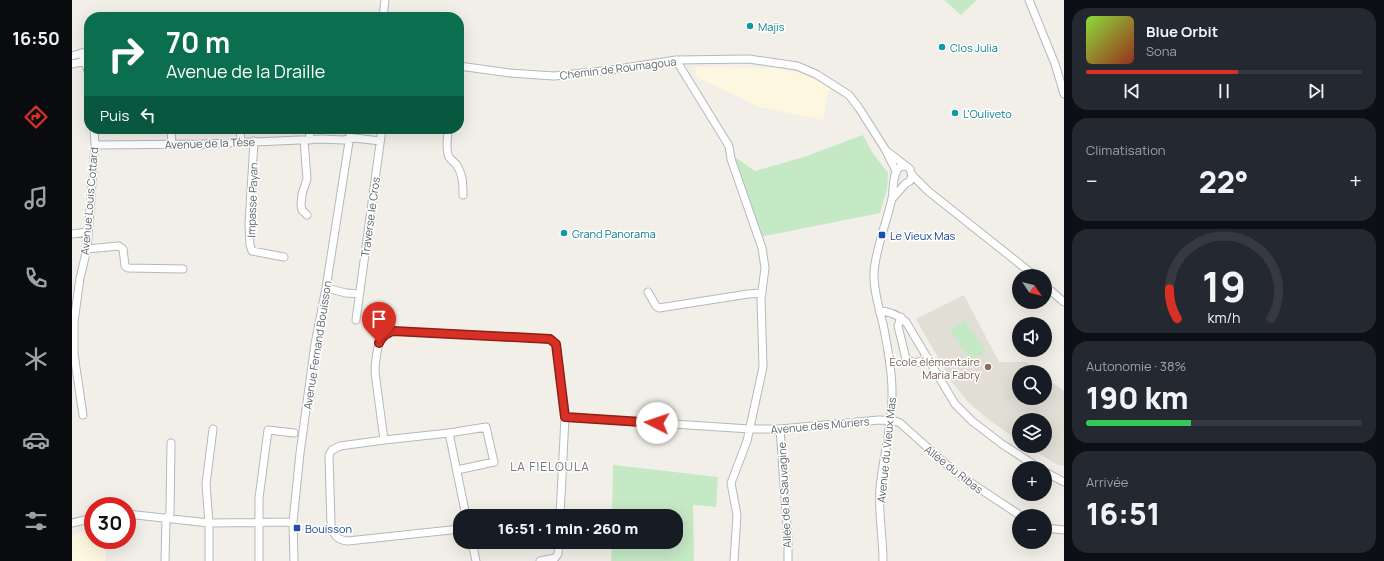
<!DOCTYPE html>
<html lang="fr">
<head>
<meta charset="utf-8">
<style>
	:root { --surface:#171b24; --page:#242831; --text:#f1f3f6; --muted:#9ea1a6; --line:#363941; --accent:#d93025 }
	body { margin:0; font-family:Manrope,sans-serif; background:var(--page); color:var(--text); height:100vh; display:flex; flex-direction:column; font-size:15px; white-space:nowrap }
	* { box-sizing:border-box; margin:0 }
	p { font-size:13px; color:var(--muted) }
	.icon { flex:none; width:22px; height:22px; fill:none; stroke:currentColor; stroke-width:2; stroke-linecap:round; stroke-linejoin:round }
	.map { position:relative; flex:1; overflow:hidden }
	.details { display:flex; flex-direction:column; gap:8px; padding:8px; background:#0d0f14; width:320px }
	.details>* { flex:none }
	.banner { position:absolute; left:12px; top:12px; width:380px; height:122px; border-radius:16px; box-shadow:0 4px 16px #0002; background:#0b6e4f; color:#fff; overflow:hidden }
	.needle { width:26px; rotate:125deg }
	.buttons { position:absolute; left:940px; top:269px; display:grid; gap:8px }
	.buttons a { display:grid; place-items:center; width:40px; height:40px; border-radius:50%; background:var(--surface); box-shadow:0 4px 16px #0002; font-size:20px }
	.speed { position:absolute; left:12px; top:497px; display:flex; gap:8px; font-size:20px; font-weight:700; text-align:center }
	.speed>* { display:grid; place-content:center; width:52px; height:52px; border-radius:50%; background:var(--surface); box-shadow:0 4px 16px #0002; line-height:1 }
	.speed .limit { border:6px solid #d22; background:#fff; color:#111 }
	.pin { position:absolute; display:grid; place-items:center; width:34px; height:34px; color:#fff; margin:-41px -17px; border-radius:50% 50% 50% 0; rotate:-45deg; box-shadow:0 0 4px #0007 }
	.pin .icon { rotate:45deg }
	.me { position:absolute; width:44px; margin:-22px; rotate:274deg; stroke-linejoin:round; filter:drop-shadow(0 0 3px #0008) }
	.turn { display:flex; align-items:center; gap:14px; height:84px; padding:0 16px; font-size:18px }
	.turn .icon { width:52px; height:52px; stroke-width:2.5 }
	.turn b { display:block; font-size:28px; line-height:34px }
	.then { display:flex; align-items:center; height:38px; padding:0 16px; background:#0003; gap:8px; font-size:15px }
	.big { font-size:30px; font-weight:800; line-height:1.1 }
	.details .card { flex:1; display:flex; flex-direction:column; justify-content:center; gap:6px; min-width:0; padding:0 14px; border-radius:16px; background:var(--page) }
	.details .dial { align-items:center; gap:0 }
	.dial svg { height:104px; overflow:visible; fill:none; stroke:var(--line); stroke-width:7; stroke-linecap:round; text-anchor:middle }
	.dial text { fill:var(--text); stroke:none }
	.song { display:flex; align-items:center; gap:12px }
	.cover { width:48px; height:48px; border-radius:6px; background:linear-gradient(135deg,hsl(90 70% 55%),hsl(10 70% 35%)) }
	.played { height:4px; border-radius:2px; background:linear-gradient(90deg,var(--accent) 55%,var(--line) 55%) }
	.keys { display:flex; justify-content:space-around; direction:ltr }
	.heat { display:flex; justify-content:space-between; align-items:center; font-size:22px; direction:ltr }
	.charge { height:6px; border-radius:3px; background:linear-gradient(90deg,#34c759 38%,var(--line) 0) }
	.trip { position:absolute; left:381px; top:509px; width:230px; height:40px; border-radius:16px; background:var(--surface); box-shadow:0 4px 16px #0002; font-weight:800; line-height:40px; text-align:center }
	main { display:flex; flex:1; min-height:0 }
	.menu { display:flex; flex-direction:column; width:72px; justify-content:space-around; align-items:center; background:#090b0e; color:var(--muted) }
	.menu .icon { width:28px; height:28px }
	.menu .selected { color:var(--accent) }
	.menu b { font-size:18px; color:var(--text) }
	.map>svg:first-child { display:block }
	.commercial { fill:#fef7e0 }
	.education { fill:#e1ded6 }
	.green { fill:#c5e8c5 }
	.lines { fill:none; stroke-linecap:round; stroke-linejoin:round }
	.minor-casing { stroke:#b5b8bc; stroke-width:9 }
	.minor { stroke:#fff; stroke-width:7 }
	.route-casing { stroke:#8d1f18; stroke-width:10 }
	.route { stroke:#d93025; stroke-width:7 }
	.culture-dot { fill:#0f9aa8; stroke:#fff; stroke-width:1.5 }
	.transit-dot { fill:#1a4fb4; stroke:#fff; stroke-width:1.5 }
	.education-dot { fill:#8d6e63; stroke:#fff; stroke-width:1.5 }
	.labels { text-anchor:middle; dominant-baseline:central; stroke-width:3; stroke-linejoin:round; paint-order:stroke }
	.culture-label { font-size:11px; fill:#0d838f; stroke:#fff; text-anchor:start }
	.street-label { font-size:11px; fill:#5f6368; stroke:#fff }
	.transit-label { font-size:11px; fill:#164399; stroke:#fff; text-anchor:start }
	.education-label { font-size:11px; fill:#785e54; stroke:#fff; text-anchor:end }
	.neighbourhood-label { font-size:12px; letter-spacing:1px; fill:#70757a; stroke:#fff }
</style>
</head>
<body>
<main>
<nav class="menu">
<b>16:50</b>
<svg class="icon selected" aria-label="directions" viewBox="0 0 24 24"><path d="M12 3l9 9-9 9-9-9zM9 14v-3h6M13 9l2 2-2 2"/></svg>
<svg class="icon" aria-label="music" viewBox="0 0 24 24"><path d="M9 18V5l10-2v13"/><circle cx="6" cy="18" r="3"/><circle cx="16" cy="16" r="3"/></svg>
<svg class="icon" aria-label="phone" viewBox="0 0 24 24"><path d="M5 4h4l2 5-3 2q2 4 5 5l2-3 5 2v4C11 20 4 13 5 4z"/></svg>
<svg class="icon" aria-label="climate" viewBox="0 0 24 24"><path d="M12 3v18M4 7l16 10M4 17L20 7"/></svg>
<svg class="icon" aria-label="car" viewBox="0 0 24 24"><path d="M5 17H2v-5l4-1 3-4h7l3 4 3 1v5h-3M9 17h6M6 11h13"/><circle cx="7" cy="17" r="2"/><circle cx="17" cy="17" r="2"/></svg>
<svg class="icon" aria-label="filters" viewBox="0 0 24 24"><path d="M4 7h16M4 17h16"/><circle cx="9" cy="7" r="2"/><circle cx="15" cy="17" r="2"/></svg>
</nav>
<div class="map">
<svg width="992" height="561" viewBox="0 0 992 561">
	<rect width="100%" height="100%" fill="#f1efe8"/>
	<path class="commercial" d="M 623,67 L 705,68 L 728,73 L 757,87 L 751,120 L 688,107 L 627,78 L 624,75 Z
		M 21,528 L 21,540 L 35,540 L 33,561 L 0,561 L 0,535 Z"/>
	<path class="education" d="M 892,295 L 927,362 L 954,362 L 967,372 L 947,372 L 947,398 L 973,398 L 973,377 L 992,391 L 992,466 L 984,464 L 955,446 L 973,446 L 973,420 L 947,420 L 947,441 L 917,420 L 897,403 L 880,382 L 844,319 Z"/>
	<path class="green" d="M 872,0 L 905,0 L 889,15 Z
		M 791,135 L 800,152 L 816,173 L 815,189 L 808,213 L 688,237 L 663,157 L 683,171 L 732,157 Z
		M 893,320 L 914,351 L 899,361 L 878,330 Z
		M 541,465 L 646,477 L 644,507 L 621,505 L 622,561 L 539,561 L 540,542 L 604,542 L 604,516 L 540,516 Z"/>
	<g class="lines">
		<defs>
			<path id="minor" d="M 957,0 L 983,64 L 992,94
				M 311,17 L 313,0
				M 9,53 L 17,73
				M 0,56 L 17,51
				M 604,60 L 657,146 L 659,159 L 690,248 L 693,268 L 689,299 L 691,367 L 675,441 L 659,483 L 665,515 L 662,561
				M 0,64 L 17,60
				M 387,66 L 438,73 L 482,76 L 540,70 L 604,60 L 677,59 L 725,66 L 744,74 L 777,95 L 787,108 L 813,149 L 824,171
				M 99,129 L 100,144
				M 168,129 L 169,142
				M 237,129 L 238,140
				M 376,129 C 376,137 373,150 377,157 C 379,160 382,162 384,164 C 391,174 391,184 391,195
				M 232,140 L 235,179 L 230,194 L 229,205 L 230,210 L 235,215
				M 182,141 L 177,224 L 178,245 L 180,251 L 212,257
				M 23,145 L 132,144 L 250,139 L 271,140 L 283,138 L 308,141
				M 816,152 L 838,169 L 840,175 L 838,181 L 833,184 L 820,199
				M 840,175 L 856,191 L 963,276
				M 0,234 L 15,232
				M 15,249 L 47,246 L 51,249 L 53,266 L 56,268 L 111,269
				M 973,286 L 992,302
				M 254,288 L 274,293 L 287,294
				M 576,292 L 584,306 L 587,308 L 676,294 L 690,293
				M 807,311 C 818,311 826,315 834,322 L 883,404 L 900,421 L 930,444 L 967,468
				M 829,317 L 826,326 L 834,359 C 842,365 848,362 856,358
				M 284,320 L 310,129
				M 11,415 L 2,354 L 2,322 L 8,278 L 15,249 L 23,145 L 22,129
				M 493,417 L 678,429 L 708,429 L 807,420 L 823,421 L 828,423 L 884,473 L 949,516
				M 708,429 L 716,539 L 716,561
				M 377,433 L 394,516
				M 312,440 L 268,446 L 260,450 L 257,455 L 259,524 C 261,535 265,540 276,541 L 388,529
				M 385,470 L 422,462 L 414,427 L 377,433 L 312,440 L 303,372 C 303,364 305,344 310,338 C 312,334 317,333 321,331 L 478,339 L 484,344 L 493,417 L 488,516
				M 973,472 L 992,482
				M 55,514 L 137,523 L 221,522
				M 0,523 L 21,518
				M 973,528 L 992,530
				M 400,542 L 404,561
				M 93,561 L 94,519 L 98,514 L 99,443
				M 137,561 L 137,523 L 134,484 L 141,429
				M 187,561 L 187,498 L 196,430 L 222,433
				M 222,561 L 221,522 L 228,453 L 243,344 L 254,288 L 279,129
				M 468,561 L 483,558 L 486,554 L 487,542
				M 811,561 C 811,537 806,513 808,488 C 811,456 821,424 820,392 C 820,371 816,349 812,329 C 808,310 801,291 802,272 C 804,247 815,222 820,198 C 822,189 820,172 828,167 L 833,166"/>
		</defs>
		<use href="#minor" class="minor-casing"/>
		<use href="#minor" class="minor"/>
	</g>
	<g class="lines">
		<defs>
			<path id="route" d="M 307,343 C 310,336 314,334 321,331 L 478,339 L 484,344 L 493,417 L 585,423"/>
		</defs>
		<use href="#route" class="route-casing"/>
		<use href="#route" class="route"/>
	</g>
	<g class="culture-dot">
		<circle cx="678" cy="26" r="4"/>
		<circle cx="870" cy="47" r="4"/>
		<circle cx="883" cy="113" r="4"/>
		<circle cx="492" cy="233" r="4"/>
	</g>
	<g class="transit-dot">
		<rect x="806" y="231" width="8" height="8" rx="2"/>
		<rect x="221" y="524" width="8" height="8" rx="2"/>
	</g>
	<circle class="education-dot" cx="916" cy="367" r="4"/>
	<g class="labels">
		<g class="culture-label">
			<text x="686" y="26">Majis</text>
			<text x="878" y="47">Clos Julia</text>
			<text x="891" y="113">L'Ouliveto</text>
			<text x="500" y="233">Grand Panorama</text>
		</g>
		<g class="street-label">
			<text transform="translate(546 68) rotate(-7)">Chemin de Roumagoua</text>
			<text transform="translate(138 143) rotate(-2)">Avenue de la Tèse</text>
			<text transform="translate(180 200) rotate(-88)">Impasse Payan</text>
			<text transform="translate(17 201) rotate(-85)">Avenue Louis Cottard</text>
			<text transform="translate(298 217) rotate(-82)">Traverse le Cros</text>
			<text transform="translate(245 345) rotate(-81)">Avenue Fernand Bouisson</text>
			<text transform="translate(748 425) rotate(-5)">Avenue des Mûriers</text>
			<text transform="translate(814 450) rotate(-84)">Avenue du Vieux Mas</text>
			<text transform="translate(882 469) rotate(38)">Allée du Ribas</text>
			<text transform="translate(712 495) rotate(-93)">Allée de la Sauvagine</text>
		</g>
		<g class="transit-label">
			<text x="818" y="235">Le Vieux Mas</text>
			<text x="233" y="528">Bouisson</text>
		</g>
		<g class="education-label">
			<text x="908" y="361">École élémentaire<tspan x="908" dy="13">Maria Fabry</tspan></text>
		</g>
		<g class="neighbourhood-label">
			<text x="478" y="466">LA FIELOULA</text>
		</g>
	</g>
</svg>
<div class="buttons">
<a><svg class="needle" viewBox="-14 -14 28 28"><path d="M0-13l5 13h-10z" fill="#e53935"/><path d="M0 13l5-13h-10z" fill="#9ea1a6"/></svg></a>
<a><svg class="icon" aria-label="sound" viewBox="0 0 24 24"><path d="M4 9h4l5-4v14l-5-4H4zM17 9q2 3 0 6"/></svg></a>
<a><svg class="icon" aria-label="search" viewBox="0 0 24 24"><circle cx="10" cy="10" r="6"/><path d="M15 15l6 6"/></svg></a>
<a><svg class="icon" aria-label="layers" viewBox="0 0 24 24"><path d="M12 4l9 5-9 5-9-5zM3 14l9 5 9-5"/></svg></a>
<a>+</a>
<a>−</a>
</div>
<div class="speed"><div class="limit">30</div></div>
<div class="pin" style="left:307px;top:343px;background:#d93025"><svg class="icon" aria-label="arrive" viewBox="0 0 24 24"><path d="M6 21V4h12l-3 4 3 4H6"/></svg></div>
<svg class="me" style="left:585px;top:423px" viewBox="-20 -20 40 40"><circle r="19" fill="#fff"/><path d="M0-13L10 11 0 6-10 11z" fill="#d93025"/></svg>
<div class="trip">16:51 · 1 min · 260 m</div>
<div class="banner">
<div class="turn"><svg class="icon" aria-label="right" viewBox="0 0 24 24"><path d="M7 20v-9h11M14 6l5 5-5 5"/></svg><div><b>70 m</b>Avenue de la Draille</div></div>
<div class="then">Puis<svg class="icon" aria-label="left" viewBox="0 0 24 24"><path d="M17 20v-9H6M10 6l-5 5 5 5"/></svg></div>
</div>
</div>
<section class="details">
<div class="card">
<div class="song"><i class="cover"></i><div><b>Blue Orbit</b><p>Sona</p></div></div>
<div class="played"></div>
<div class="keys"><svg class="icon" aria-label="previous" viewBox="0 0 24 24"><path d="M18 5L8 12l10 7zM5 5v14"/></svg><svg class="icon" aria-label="pause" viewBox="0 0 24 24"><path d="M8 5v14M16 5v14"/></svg><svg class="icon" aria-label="next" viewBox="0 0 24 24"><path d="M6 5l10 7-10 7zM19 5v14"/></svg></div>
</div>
<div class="card"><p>Climatisation</p>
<div class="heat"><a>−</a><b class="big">22°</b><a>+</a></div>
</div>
<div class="card dial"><svg viewBox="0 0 100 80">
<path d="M14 69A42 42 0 1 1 86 69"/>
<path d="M14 69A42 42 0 0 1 8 46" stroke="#d93025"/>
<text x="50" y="56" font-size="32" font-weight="700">19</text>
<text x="50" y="72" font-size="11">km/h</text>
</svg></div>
<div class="card"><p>Autonomie · 38%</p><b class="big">190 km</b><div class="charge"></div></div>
<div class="card"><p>Arrivée</p><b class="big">16:51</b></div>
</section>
</main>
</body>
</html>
